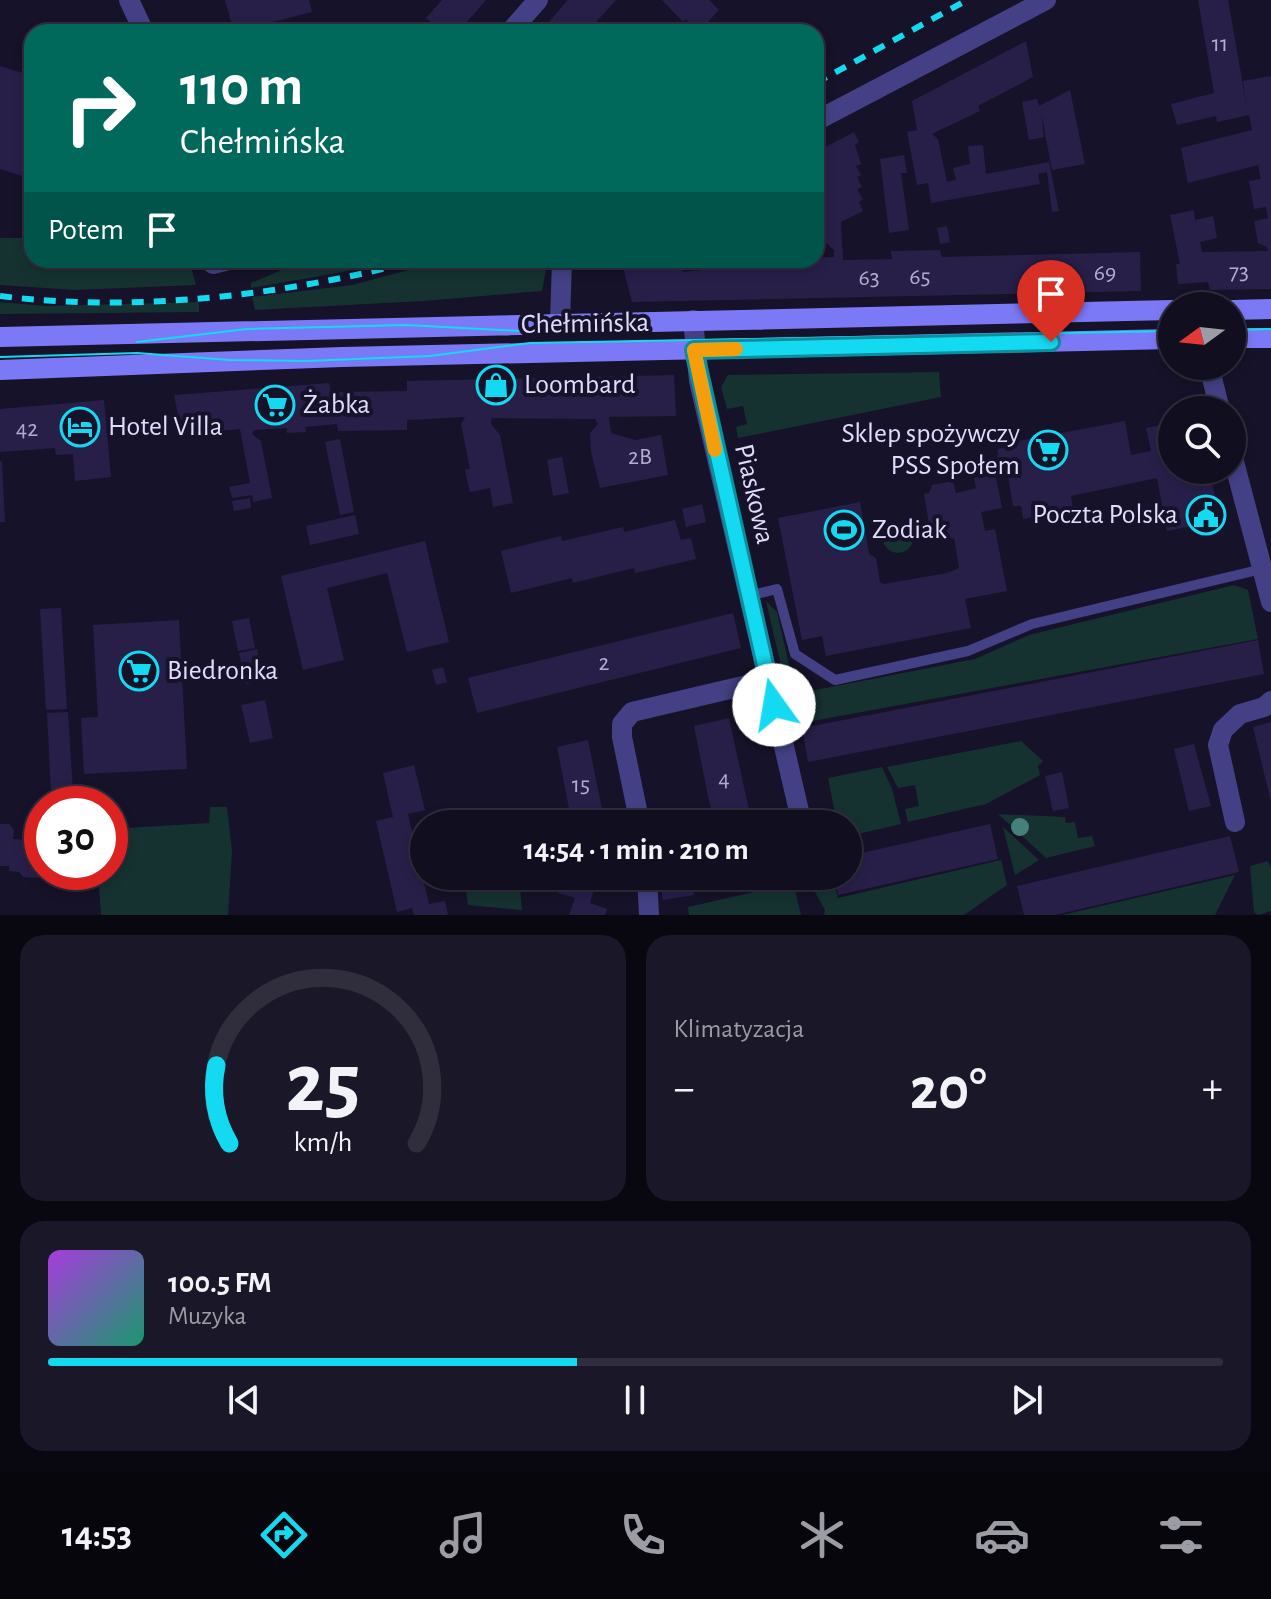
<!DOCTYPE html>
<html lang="pl">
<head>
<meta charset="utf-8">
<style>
	:root { --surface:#100e1f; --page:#191728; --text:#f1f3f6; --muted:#9c9ca4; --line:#302e3d; --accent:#14daf1 }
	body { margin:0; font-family:"Alegreya Sans",sans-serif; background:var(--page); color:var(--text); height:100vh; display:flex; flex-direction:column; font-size:30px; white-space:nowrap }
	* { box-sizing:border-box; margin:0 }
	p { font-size:26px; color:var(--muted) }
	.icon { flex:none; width:44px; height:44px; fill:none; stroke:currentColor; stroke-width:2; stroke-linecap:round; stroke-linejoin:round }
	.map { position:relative; height:915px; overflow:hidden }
	.panel { display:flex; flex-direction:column; gap:20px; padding:20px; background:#090811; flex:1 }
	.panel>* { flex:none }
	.guide { position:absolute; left:24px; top:24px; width:800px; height:244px; border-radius:24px; box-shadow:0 4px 12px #0003,0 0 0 2px var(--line); background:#00695c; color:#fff; overflow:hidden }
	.needle { width:52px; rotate:255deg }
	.fabs { position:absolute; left:1158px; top:292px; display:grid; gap:16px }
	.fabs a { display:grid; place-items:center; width:88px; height:88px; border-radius:50%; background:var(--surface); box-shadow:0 4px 12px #0003,0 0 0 2px var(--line); font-size:40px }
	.speed { position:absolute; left:24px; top:786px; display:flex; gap:16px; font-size:40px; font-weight:700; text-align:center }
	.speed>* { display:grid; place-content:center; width:104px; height:104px; border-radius:50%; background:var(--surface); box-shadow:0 4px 12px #0003,0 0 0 2px var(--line); line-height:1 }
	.speed .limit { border:12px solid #d22; background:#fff; color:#111 }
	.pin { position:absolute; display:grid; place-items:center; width:68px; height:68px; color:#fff; margin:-82px -34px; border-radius:50% 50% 50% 0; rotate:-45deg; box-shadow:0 0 8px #0007 }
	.pin .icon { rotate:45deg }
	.me { position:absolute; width:88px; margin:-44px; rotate:347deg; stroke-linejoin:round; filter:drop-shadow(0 0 6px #0008) }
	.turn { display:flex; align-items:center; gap:28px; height:168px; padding:0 24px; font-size:36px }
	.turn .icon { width:104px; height:104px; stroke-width:2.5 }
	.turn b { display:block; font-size:56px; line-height:68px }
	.then { display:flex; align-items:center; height:76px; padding:0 24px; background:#0003; gap:16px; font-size:30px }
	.big { font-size:60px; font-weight:600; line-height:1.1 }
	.panel .card { flex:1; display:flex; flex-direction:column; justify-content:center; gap:12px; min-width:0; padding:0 28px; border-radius:24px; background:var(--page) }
	.panel .dial { align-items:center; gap:0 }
	.dial svg { height:208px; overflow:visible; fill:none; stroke:var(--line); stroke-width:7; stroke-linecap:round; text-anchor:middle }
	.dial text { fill:var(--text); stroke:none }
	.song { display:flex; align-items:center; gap:24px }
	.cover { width:96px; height:96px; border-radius:12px; background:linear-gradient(135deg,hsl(280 70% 55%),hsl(160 70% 35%)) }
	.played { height:8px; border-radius:4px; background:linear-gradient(90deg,var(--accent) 45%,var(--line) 45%) }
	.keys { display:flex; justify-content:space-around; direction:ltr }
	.heat { display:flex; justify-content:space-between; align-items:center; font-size:44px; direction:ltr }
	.panel .tiles { flex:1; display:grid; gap:20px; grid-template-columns:1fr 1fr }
	.card:last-child { grid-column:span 2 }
	.trip { position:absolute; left:410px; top:810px; width:452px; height:80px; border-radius:40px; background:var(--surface); box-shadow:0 4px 12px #0003,0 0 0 2px var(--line); font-weight:600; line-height:80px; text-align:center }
	.tabs { display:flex; height:128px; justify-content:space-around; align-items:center; background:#06060c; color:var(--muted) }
	.tabs .icon { width:56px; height:56px }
	.tabs .on { color:var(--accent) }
	.tabs b { font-size:36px; color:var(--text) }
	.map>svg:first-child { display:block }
	.green { fill:#153231 }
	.building { fill:#281f49 }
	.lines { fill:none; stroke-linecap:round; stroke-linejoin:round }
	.service { stroke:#434085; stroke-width:10 }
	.minor { stroke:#434085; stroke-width:20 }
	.secondary { stroke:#7c79f7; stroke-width:20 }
	.tram { stroke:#14daf1; stroke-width:2 }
	.rail { stroke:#14daf1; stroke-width:6; stroke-dasharray:12 10; stroke-linecap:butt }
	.tree { fill:#45807b }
	.route-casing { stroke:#0d8e9d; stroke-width:20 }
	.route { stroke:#14daf1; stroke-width:14 }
	.slow { stroke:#f59e0b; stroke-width:14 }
	.labels { text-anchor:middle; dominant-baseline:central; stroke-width:8; stroke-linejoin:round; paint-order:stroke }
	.number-label { font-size:24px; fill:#b2add0 }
	.street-label { font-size:28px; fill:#e0dcfd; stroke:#161229 }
	.poi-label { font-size:28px; fill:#e0dcfd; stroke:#161229; text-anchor:start }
</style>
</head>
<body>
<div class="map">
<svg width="1271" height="915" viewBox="0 0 1271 915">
	<rect width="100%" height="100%" fill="#161229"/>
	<path class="green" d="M 0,238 L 32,238 L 32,260 L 189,260 L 196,285 L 75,290 L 0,285 Z
		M 305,260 L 389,260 L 343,272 L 251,288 L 251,283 Z
		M 446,260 L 548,260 L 542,291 L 423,301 L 255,310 L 252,297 L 352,285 Z
		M 0,302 L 46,306 L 199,302 L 199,312 L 0,314 Z
		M 939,372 L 941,397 L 738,438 L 736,427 L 747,424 L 743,406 L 727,409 L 721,387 L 728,375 Z
		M883 538a15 15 0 1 1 30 0a15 15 0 1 1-30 0Z
		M 1234,585 L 1248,590 L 1258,639 L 791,725 L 787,705 L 810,691 L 975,659 L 1029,635 Z
		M 766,601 L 777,612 L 796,695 L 789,700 Z
		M 1021,741 L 1043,761 L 1038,766 L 1040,775 L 986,804 L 908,822 L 905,809 L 919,806 L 915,785 L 898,788 L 887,767 Z
		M 882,767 L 892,789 L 901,824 L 849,836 L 848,824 L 837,824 L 828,778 Z
		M 210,807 L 227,807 L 232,851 L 228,915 L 101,915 L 98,872 L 110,872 L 110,829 L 209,823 Z
		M 998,814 L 1065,817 L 1066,823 L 1075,822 L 1078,838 L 1092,836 L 1095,846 L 1046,858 Z
		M 1003,827 L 1039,860 L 1015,875 Z
		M 1001,860 L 1007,885 L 964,915 L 824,915 L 825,910 L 806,876 L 832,876 L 838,898 Z
		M 1268,861 L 1271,868 L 1271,911 L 1258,915 L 1254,912 L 1250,866 Z
		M 1235,875 L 1215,915 L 1062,915 Z
		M 464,876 L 519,876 L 522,910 L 468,905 Z
		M 785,885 L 795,890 L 801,915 L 689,915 L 688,907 Z"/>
	<path class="building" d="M 225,0 L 309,0 L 312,12 L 234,32 Z
		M 442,0 L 486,0 L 458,32 L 442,32 L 426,18 Z
		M 568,0 L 616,0 L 587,32 L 540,32 Z
		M 662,0 L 709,0 L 719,10 L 705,25 L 713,32 L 698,32 L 705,25 L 701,21 L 695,28 L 686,19 L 683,22 Z
		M 1198,0 L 1228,0 L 1247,108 L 1243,81 L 1271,76 L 1271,289 L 1210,290 L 1208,282 L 1178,284 L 1176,264 L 1180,264 L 1170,215 L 1194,210 L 1195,220 L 1213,216 L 1217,238 L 1200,242 L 1202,252 L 1268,251 L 1267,247 L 1258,243 L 1254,221 L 1268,218 L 1266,207 L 1254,209 L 1249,181 L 1261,179 L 1258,165 L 1188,183 L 1181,148 L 1252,130 L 1249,115 L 1217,122 L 1216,116 L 1177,125 L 1171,104 L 1214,93 Z
		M 1026,41 L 1033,77 L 978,106 L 980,111 L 932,134 L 938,139 L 947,182 L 956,180 L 953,168 L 970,164 L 968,146 L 983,145 L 986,174 L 1049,162 L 1059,211 L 1052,212 L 1047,172 L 1038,174 L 1040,184 L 931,203 L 928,183 L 917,185 L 907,132 L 917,130 L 912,101 Z
		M 0,66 L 32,76 L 32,179 L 0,169 Z
		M 1070,90 L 1085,164 L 1052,170 L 1041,112 L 1044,137 L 1029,140 L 1022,102 L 1037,99 L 1039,106 Z
		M 854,132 L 859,142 L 855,145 L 861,164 L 856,166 L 861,175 L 857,177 L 862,187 L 857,189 L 863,199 L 859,202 L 863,211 L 841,222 L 843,260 L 892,259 L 891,251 L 940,250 L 942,257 L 1140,252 L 1141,291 L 632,302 L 621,260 L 676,260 L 683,272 L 719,268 L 719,260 L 834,257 L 834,250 L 823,240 L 816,152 Z
		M 904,155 L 907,173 L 901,173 L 909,230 L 889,233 L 880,159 Z
		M 947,226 L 950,242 L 940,244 L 937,228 Z
		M 674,375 L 676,416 L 609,417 L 611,433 L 635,440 L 661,435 L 668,475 L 600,488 L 591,452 L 590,433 L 598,424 L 595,419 L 492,418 L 491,424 L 500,435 L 513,503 L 493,507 L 490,488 L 470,492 L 465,470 L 470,469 L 461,424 L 465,417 L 407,420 L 407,430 L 338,431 L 337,424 L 305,427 L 306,432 L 287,433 L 287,428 L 254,430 L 252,434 L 261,441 L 272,498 L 253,502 L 252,495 L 232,498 L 229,487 L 250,483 L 240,429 L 182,434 L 174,395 L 329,383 L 331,392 L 407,391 L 407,381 Z
		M 104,400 L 111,477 L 75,481 L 73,454 L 56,455 L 55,448 L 0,452 L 0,409 Z
		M 1125,421 L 1131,455 L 1151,451 L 1146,428 L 1172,423 L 1172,470 L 1210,470 L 1219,521 L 1167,531 L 1157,478 L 1071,496 L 1073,509 L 1023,519 L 1021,506 L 1013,506 L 1007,470 L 997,466 L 998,449 L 1004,448 L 1003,444 Z
		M 340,439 L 354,512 L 340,515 L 325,442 Z
		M 562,457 L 569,493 L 553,496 L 547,460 Z
		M 2,461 L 5,522 L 0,522 L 0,462 Z
		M 991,474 L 996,478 L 1002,508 L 981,512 L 985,531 L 995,529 L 1007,591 L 965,599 L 971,628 L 826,656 L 822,636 L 802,640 L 778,518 L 860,502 L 869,554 L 876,558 L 880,582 L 884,584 L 947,573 L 959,568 L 954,538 L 932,542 L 924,494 L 929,493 L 932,485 L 953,481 L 956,493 L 976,488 L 974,478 Z
		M 250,498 L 251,508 L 234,511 L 232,501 Z
		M 702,504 L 706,522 L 686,527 L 682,509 Z
		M 355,515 L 359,534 L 310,545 L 306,526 Z
		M 675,520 L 681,540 L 691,538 L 696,559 L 635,573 L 634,568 L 573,583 L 572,578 L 511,593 L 501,551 L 561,536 L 562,541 L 623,527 L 624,532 Z
		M 425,541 L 449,642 L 407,652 L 387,573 L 327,588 L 344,660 L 303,670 L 281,576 Z
		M 61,608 L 67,709 L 46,710 L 40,609 Z
		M 733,613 L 741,648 L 477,713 L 468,678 Z
		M 249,618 L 255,648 L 238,651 L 232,621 Z
		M 179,620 L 187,769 L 84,774 L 81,718 L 98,717 L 93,625 Z
		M 1258,640 L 1264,674 L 808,762 L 802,728 Z
		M 257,649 L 264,681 L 246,684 L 239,653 Z
		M 443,667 L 447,682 L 436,685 L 432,670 Z
		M 265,700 L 273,738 L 250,743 L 241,705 Z
		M 68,712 L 73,792 L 51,793 L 47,713 Z
		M 729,718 L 752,824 L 715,824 L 708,796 L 694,726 Z
		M 1271,722 L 1271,797 L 1270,798 L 1253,727 Z
		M 588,740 L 605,824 L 572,824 L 557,747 Z
		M 1194,744 L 1211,806 L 1189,811 L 1174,749 Z
		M 414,765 L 425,810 L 408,814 L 429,904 L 445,901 L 448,915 L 414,915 L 412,908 L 397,912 L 376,821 L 393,817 L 383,773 Z
		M 1062,772 L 1069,808 L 1053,811 L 1045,776 Z
		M 0,824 L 9,824 L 14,830 L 13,839 L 28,840 L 28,832 L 41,833 L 42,872 L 79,872 L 78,880 L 23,877 L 19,872 L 9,871 L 9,866 L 0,866 Z
		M 990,824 L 998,859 L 838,895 L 834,876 L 848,876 L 848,856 Z
		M 1230,836 L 1239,872 L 1055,915 L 1024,915 L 1017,886 Z
		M 563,876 L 598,876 L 590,903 L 607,909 L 605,915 L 569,915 L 575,898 L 558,893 Z
		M 726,876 L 764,876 L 764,879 L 729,886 Z
		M 692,878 L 694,895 L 663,900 L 660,883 Z"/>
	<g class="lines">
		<path class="service" d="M 748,596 L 777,589 L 795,654 L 835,680 L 968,651 L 1032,624 L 1262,569"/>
		<path class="minor" d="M 129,0 L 144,32
			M 510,32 L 538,0
			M 816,121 L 1046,0
			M 212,260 L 213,264 L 229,260
			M 693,320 L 699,381 L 802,824
			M 560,322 L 562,260
			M 1209,366 L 1220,410
			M 1232,454 L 1271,602
			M 1235,822 L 1218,745 L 1223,730 L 1240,714 L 1264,707 L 1271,701
			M 640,824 L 622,737 L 622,724 L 632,712 L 768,680
			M 647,876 L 649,915"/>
		<path class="secondary" d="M 1232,310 L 1271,309
			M 0,337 L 1172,310
			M 1232,338 L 1271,338
			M 0,370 L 342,357 L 1172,339"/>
		<path class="tram" d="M 1232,330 L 1271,329
			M 137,342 L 247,329 L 406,325 L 540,332
			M 0,357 L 137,353 L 230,360 L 306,361 L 430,356 L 530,343 L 1172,331"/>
		<path class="rail" d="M 816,83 L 967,0
			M 0,296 C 139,313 285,295 419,260"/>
	</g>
	<circle class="tree" cx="1020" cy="827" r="9"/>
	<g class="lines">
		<defs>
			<path id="route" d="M 774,705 L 694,350 L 1051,342"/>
		</defs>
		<use href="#route" class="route-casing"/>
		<use href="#route" class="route"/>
		<path class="slow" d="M 715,450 L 694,350 L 736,349"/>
	</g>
	<defs>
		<symbol id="shop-ring" viewBox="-11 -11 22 22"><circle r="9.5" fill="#161229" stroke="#14daf1" stroke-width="1.5"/><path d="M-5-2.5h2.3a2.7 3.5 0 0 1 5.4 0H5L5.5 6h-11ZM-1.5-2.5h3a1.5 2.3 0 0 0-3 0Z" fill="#14daf1"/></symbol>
		<symbol id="supermarket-ring" viewBox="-11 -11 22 22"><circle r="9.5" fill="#161229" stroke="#14daf1" stroke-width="1.5"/><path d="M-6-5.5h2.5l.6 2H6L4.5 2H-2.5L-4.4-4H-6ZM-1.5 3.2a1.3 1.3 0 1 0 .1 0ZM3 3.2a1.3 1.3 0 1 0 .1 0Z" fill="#14daf1"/></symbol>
		<symbol id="hotel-ring" viewBox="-11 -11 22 22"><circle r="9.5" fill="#161229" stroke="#14daf1" stroke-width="1.5"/><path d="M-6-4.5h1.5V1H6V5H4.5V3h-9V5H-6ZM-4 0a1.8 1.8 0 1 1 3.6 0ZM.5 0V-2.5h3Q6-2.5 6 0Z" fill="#14daf1"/></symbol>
		<symbol id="civic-ring" viewBox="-11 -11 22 22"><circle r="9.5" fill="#161229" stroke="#14daf1" stroke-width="1.5"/><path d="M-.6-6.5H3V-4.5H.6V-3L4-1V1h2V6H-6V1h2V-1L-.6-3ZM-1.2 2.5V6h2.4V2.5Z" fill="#14daf1"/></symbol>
		<symbol id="stadium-ring" viewBox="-11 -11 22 22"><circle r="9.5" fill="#161229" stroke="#14daf1" stroke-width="1.5"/><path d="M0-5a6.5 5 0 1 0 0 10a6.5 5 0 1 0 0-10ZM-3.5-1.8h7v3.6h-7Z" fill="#14daf1"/></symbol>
	</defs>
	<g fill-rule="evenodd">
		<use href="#shop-ring" x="474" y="363" width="44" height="44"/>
		<use href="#supermarket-ring" x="253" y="383" width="44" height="44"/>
		<use href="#hotel-ring" x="58" y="405" width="44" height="44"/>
		<use href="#supermarket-ring" x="1026" y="428" width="44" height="44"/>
		<use href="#civic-ring" x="1184" y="493" width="44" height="44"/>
		<use href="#stadium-ring" x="822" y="508" width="44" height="44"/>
		<use href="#supermarket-ring" x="117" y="649" width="44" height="44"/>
	</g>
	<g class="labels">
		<g class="number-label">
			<text x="1220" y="44">11</text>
			<text x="1239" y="272">73</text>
			<text x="1105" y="273">69</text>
			<text x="920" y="277">65</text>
			<text x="869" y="278">63</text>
			<text x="27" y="429">42</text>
			<text x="640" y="457">2B</text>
			<text x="604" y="663">2</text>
			<text x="724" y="779">4</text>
			<text x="581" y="785">15</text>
		</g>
		<g class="street-label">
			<text transform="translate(585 324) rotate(-1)">Chełmińska</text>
			<text transform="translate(754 494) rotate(77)">Piaskowa</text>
		</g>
		<g class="poi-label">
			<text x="524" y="385">Loombard</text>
			<text x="303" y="405">Żabka</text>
			<text x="108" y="427">Hotel Villa</text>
			<text x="1020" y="434" text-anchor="end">Sklep spożywczy<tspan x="1020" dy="32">PSS Społem</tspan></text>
			<text x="1178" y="515" text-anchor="end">Poczta Polska</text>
			<text x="872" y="530">Zodiak</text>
			<text x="167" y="671">Biedronka</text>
		</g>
	</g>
</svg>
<div class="fabs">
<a><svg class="needle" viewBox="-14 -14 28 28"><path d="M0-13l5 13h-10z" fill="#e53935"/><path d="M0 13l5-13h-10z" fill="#9c9ca4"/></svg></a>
<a><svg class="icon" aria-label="search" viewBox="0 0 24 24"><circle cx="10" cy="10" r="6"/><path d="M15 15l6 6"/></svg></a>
</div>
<div class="speed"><div class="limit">30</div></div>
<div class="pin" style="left:1051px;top:342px;background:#d93025"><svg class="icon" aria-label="arrive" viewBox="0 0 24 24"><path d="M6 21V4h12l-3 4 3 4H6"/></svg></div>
<svg class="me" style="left:774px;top:705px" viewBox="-20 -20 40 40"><circle r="19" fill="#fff"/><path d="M0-13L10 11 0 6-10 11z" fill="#14daf1"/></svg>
<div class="trip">14:54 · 1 min · 210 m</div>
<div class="guide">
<div class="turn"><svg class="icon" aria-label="right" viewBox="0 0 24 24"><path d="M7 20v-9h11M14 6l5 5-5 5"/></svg><div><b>110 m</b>Chełmińska</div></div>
<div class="then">Potem<svg class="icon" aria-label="arrive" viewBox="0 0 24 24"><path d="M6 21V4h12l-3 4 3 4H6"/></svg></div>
</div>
</div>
<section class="panel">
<div class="tiles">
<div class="card dial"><svg viewBox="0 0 100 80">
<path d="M14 69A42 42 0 1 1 86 69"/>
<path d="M14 69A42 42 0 0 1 9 39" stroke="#14daf1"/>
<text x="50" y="56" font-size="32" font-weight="700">25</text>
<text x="50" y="72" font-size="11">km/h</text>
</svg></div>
<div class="card"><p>Klimatyzacja</p>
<div class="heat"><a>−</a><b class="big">20°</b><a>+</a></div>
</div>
<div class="card">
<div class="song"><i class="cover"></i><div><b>100.5 FM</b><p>Muzyka</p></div></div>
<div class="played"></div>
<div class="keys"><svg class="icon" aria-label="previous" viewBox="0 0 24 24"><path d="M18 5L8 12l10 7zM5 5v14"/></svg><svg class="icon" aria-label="pause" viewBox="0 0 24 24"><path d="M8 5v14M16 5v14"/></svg><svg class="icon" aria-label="next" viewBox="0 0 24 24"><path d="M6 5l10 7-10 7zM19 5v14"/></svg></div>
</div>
</div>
</section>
<nav class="tabs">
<b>14:53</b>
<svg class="icon on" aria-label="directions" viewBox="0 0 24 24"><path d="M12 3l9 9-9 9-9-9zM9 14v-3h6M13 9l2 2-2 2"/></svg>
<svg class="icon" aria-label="music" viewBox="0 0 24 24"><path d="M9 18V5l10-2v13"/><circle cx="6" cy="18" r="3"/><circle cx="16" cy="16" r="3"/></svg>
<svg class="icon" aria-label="phone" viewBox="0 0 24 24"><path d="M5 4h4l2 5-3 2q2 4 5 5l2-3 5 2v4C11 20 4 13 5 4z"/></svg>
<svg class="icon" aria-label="climate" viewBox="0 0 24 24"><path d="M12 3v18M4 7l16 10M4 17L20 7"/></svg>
<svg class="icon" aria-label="car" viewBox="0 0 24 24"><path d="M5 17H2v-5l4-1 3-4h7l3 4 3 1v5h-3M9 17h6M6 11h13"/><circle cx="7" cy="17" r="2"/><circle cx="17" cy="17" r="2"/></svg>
<svg class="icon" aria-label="filters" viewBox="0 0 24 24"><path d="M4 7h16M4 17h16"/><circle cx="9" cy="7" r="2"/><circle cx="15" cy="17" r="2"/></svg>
</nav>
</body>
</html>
